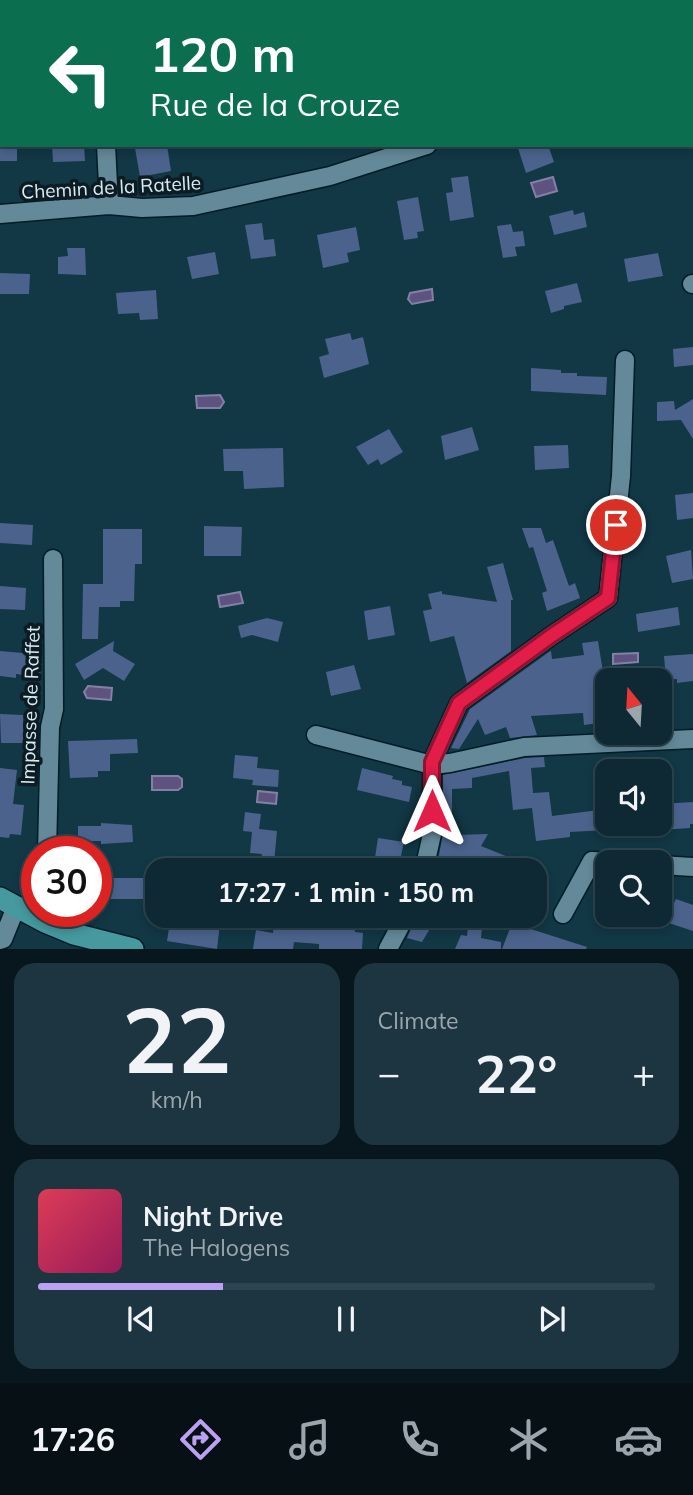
<!DOCTYPE html>
<html lang="en">
<head>
<meta charset="utf-8">
<style>
	:root { --surface:#0e2934; --page:#1c3540; --text:#f1f3f6; --muted:#9ba6ac; --line:#2e454f; --accent:#bca0f2 }
	body { margin:0; font-family:Mulish,sans-serif; background:var(--page); color:var(--text); height:100vh; display:flex; flex-direction:column; font-size:26px; white-space:nowrap }
	* { box-sizing:border-box; margin:0 }
	p { font-size:23px; color:var(--muted) }
	.icon { flex:none; width:38px; height:38px; fill:none; stroke:currentColor; stroke-width:2; stroke-linecap:round; stroke-linejoin:round }
	.map { position:relative; height:949px; overflow:hidden }
	.side { display:flex; flex-direction:column; gap:14px; padding:14px; background:#08171d; flex:1 }
	.side>* { flex:none }
	.top-card { position:absolute; left:0px; top:0px; width:693px; height:147px; box-shadow:0 4px 10px #0003,0 0 0 2px var(--line); background:#0b6e4f; color:#fff; overflow:hidden }
	.needle { width:46px; rotate:342deg }
	.fabs { position:absolute; left:595px; top:668px; display:grid; gap:14px }
	.fabs a { display:grid; place-items:center; width:77px; height:77px; border-radius:14px; background:var(--surface); box-shadow:0 4px 10px #0003,0 0 0 2px var(--line); font-size:35px }
	.speed { position:absolute; left:21px; top:836px; display:flex; gap:14px; font-size:35px; font-weight:700; text-align:center }
	.speed>* { display:grid; place-content:center; width:91px; height:91px; border-radius:50%; background:var(--surface); box-shadow:0 4px 10px #0003,0 0 0 2px var(--line); line-height:1 }
	.speed .limit { border:10px solid #d22; background:#fff; color:#111 }
	.pin { position:absolute; display:grid; place-items:center; width:60px; height:60px; color:#fff; margin:-30px; border:4px solid #fff; border-radius:50%; box-shadow:0 2px 7px #0007 }
	.me { position:absolute; width:77px; margin:-38px; rotate:0deg; stroke-linejoin:round; filter:drop-shadow(0 0 5px #0008) }
	.turn { display:flex; align-items:center; gap:24px; height:147px; padding:0 35px; font-size:32px }
	.turn .icon { width:91px; height:91px; stroke-width:2.5 }
	.turn b { display:block; font-size:49px; line-height:60px }
	.big { font-size:52px; font-weight:700; line-height:1.1 }
	.side .tile { flex:1; display:flex; flex-direction:column; justify-content:center; gap:10px; min-width:0; padding:0 24px; border-radius:21px; background:var(--page) }
	.side .dial { align-items:center; gap:0 }
	.dial b { font-size:91px; line-height:1 }
	.song { display:flex; align-items:center; gap:21px }
	.cover { width:84px; height:84px; border-radius:10px; background:linear-gradient(135deg,hsl(350 70% 55%),hsl(330 70% 35%)) }
	.played { height:7px; border-radius:4px; background:linear-gradient(90deg,var(--accent) 30%,var(--line) 30%) }
	.keys { display:flex; justify-content:space-around; direction:ltr }
	.heat { display:flex; justify-content:space-between; align-items:center; font-size:38px; direction:ltr }
	.side .tiles { flex:1; display:grid; gap:14px; grid-template-columns:1fr 1fr }
	.tile:last-child { grid-column:span 2 }
	.trip { position:absolute; left:145px; top:858px; width:402px; height:70px; border-radius:21px; background:var(--surface); box-shadow:0 4px 10px #0003,0 0 0 2px var(--line); font-weight:700; line-height:70px; text-align:center }
	.tabs { display:flex; height:112px; justify-content:space-around; align-items:center; background:#061015; color:var(--muted) }
	.tabs .icon { width:49px; height:49px }
	.tabs .on { color:var(--accent) }
	.tabs b { font-size:32px; color:var(--text) }
	.map>svg:first-child { display:block }
	.water { fill:#5e5380; stroke:#8381a3; stroke-width:2 }
	.building { fill:#4b638c }
	.lines { fill:none; stroke-linecap:round; stroke-linejoin:round }
	.minor-casing { stroke:#021d28; stroke-width:21 }
	.major-casing { stroke:#021d28; stroke-width:24 }
	.path { stroke:#6e8a96; stroke-width:2.5; stroke-dasharray:5 5; stroke-linecap:butt }
	.minor { stroke:#648999; stroke-width:18 }
	.major { stroke:#45999f; stroke-width:21 }
	.route-casing { stroke:#92132f; stroke-width:18 }
	.route { stroke:#e11d48; stroke-width:12 }
	.labels { text-anchor:middle; dominant-baseline:central; stroke-width:7; stroke-linejoin:round; paint-order:stroke }
	.street-label { font-size:19px; fill:#d9ecf5; stroke:#0d1c22 }
</style>
</head>
<body>
<div class="map">
<svg width="693" height="949" viewBox="0 0 693 949">
	<rect width="100%" height="100%" fill="#123745"/>
	<path class="water" d="M 553,177 L 557,191 L 536,197 L 531,183 Z
		M 432,289 L 433,300 L 412,304 L 408,299 L 410,293 Z
		M 220,395 L 224,402 L 220,408 L 197,408 L 196,396 Z
		M 240,592 L 243,603 L 220,607 L 218,596 Z
		M 638,653 L 638,662 L 613,664 L 613,654 Z
		M 88,686 L 112,688 L 111,700 L 87,698 L 84,692 Z
		M 152,776 L 178,776 L 182,779 L 182,787 L 178,790 L 152,790 Z
		M 258,791 L 277,793 L 276,804 L 257,802 Z"/>
	<path class="building" d="M 0,145 L 17,145 L 17,161 L 0,161 Z
		M 52,145 L 84,145 L 85,161 L 53,162 Z
		M 153,145 L 167,145 L 171,171 L 140,177 L 135,148 Z
		M 517,145 L 548,145 L 554,162 L 526,173 Z
		M 468,176 L 474,217 L 450,221 L 446,193 L 453,192 L 451,178 Z
		M 418,197 L 424,231 L 417,232 L 418,238 L 404,240 L 397,201 Z
		M 573,210 L 574,215 L 584,212 L 587,227 L 554,235 L 549,216 Z
		M 262,223 L 264,240 L 274,239 L 276,256 L 251,259 L 245,225 Z
		M 511,224 L 513,232 L 523,231 L 525,246 L 515,247 L 517,256 L 503,258 L 497,226 Z
		M 356,227 L 360,250 L 347,253 L 349,262 L 323,268 L 317,235 Z
		M 67,248 L 85,248 L 86,275 L 58,274 L 58,257 L 68,256 Z
		M 215,252 L 219,274 L 192,279 L 187,257 Z
		M 658,253 L 663,276 L 628,282 L 624,259 Z
		M 0,273 L 30,274 L 29,294 L 0,294 Z
		M 577,283 L 582,302 L 564,306 L 564,309 L 551,313 L 545,291 Z
		M 156,290 L 158,319 L 140,320 L 139,313 L 118,314 L 116,293 Z
		M 350,333 L 352,340 L 363,337 L 369,364 L 324,378 L 319,357 L 329,354 L 325,339 Z
		M 693,347 L 693,365 L 674,367 L 673,349 Z
		M 531,368 L 561,370 L 561,373 L 577,373 L 577,376 L 607,377 L 606,395 L 531,391 Z
		M 693,399 L 693,439 L 681,420 L 657,421 L 657,402 L 674,401 L 675,410 Z
		M 472,427 L 479,450 L 445,460 L 441,436 Z
		M 389,429 L 403,452 L 381,465 L 378,459 L 368,465 L 356,447 Z
		M 568,445 L 569,468 L 535,470 L 534,446 Z
		M 283,448 L 284,487 L 244,489 L 243,471 L 224,471 L 223,449 Z
		M 693,493 L 693,518 L 677,520 L 675,495 Z
		M 0,523 L 33,525 L 32,545 L 0,543 Z
		M 204,526 L 242,527 L 241,556 L 204,556 Z
		M 522,528 L 541,528 L 546,543 L 553,540 L 569,586 L 575,583 L 580,598 L 547,611 L 542,593 L 547,591 L 533,547 L 529,548 Z
		M 103,529 L 142,529 L 142,564 L 135,564 L 134,601 L 120,601 L 120,607 L 99,607 L 98,639 L 82,639 L 83,584 L 103,584 Z
		M 691,550 L 693,579 L 672,583 L 666,556 Z
		M 503,563 L 513,600 L 511,600 L 511,651 L 467,683 L 454,636 L 430,642 L 423,611 L 432,609 L 428,594 L 442,591 L 442,594 L 497,602 L 487,567 Z
		M 0,586 L 26,588 L 25,610 L 0,609 Z
		M 390,606 L 395,635 L 368,640 L 364,611 Z
		M 678,607 L 680,625 L 638,632 L 636,614 Z
		M 267,618 L 283,622 L 278,642 L 252,635 L 241,638 L 238,626 Z
		M 114,641 L 113,651 L 135,664 L 124,681 L 103,668 L 84,680 L 75,664 Z
		M 598,641 L 604,678 L 607,677 L 607,722 L 584,725 L 583,713 L 531,716 L 537,735 L 510,738 L 506,727 L 485,735 L 478,719 L 459,749 L 451,748 L 470,709 L 549,652 L 551,651 L 552,659 L 584,655 L 582,643 Z
		M 0,651 L 34,654 L 34,658 L 42,659 L 40,674 L 32,673 L 32,676 L 16,674 L 16,678 L 0,676 Z
		M 693,654 L 693,681 L 677,683 L 677,679 L 666,680 L 664,656 Z
		M 354,665 L 361,689 L 331,696 L 326,672 Z
		M 0,714 L 23,715 L 23,743 L 1,743 Z
		M 137,739 L 138,753 L 110,754 L 110,771 L 98,771 L 98,777 L 70,778 L 68,741 Z
		M 235,755 L 258,757 L 257,768 L 279,770 L 278,787 L 252,785 L 253,780 L 233,778 Z
		M 544,757 L 545,767 L 531,768 L 533,793 L 549,792 L 552,816 L 607,809 L 607,830 L 570,832 L 570,837 L 536,841 L 532,808 L 513,810 L 509,771 L 472,778 L 472,788 L 452,789 L 452,820 L 455,820 L 455,835 L 488,834 L 481,846 L 540,870 L 473,870 L 474,857 L 466,870 L 436,870 L 443,834 L 443,775 L 525,758 Z
		M 0,768 L 17,770 L 13,804 L 24,805 L 21,835 L 10,834 L 9,838 L 0,837 Z
		M 362,768 L 393,776 L 392,779 L 402,781 L 402,785 L 412,787 L 409,802 L 357,790 Z
		M 693,802 L 693,824 L 690,824 L 690,828 L 660,830 L 660,804 Z
		M 245,812 L 261,814 L 259,829 L 277,831 L 274,863 L 261,861 L 262,854 L 250,853 L 252,832 L 243,831 Z
		M 101,823 L 132,825 L 133,842 L 101,844 L 101,841 L 78,841 L 78,826 L 101,826 Z
		M 378,838 L 404,842 L 398,870 L 380,870 L 381,866 L 374,864 Z
		M 100,878 L 144,878 L 144,899 L 100,899 Z
		M 660,898 L 674,903 L 676,899 L 693,905 L 693,931 L 660,920 Z
		M 171,915 L 221,915 L 217,949 L 167,941 Z
		M 282,915 L 318,915 L 343,919 L 343,925 L 354,925 L 355,932 L 363,933 L 362,949 L 319,949 L 319,944 L 294,942 L 293,949 L 253,949 L 256,930 L 273,933 L 274,920 L 281,920 Z
		M 417,915 L 438,915 L 422,942 L 407,938 Z
		M 469,915 L 483,915 L 481,938 L 501,942 L 501,949 L 455,949 L 461,935 L 467,936 Z
		M 512,923 L 587,947 L 586,949 L 502,949 Z"/>
	<g class="lines">
		<defs>
			<path id="minor" d="M 501,0 L 501,2
				M 663,0 L 663,2
				M 0,30 L 2,30
				M 691,60 L 693,61
				M 106,145 L 109,205
				M 0,214 L 109,205 L 142,208 L 193,206 L 330,176 L 427,145
				M 692,284 L 693,284
				M 316,735 L 432,765 L 450,763 L 524,747 L 693,739
				M 47,852 L 50,727 L 54,709 L 53,559
				M 660,865 L 693,867
				M 424,870 L 432,834 L 432,762 L 459,703 L 551,636 L 608,598 L 621,476 L 625,360
				M 563,914 L 592,861 L 623,863
				M 0,940 L 3,939 L 16,907
				M 388,949 L 406,915"/>
			<path id="major" d="M 0,898 L 45,922 L 74,934 L 133,949"/>
		</defs>
		<use href="#minor" class="minor-casing"/>
		<use href="#major" class="major-casing"/>
		<path class="path" d="M 73,0 L 74,2"/>
		<use href="#minor" class="minor"/>
		<use href="#major" class="major"/>
	</g>
	<g class="lines">
		<defs>
			<path id="route" d="M 432,811 L 432,762 L 459,703 L 551,636 L 608,598 L 616,525"/>
		</defs>
		<use href="#route" class="route-casing"/>
		<use href="#route" class="route"/>
	</g>
	<g class="labels">
		<g class="street-label">
			<text transform="translate(111 187) rotate(-3)">Chemin de la Ratelle</text>
			<text transform="translate(30 705) rotate(-88)">Impasse de Raffet</text>
		</g>
	</g>
</svg>
<div class="fabs">
<a><svg class="needle" viewBox="-14 -14 28 28"><path d="M0-13l5 13h-10z" fill="#e53935"/><path d="M0 13l5-13h-10z" fill="#9ba6ac"/></svg></a>
<a><svg class="icon" aria-label="sound" viewBox="0 0 24 24"><path d="M4 9h4l5-4v14l-5-4H4zM17 9q2 3 0 6"/></svg></a>
<a><svg class="icon" aria-label="search" viewBox="0 0 24 24"><circle cx="10" cy="10" r="6"/><path d="M15 15l6 6"/></svg></a>
</div>
<div class="speed"><div class="limit">30</div></div>
<div class="pin" style="left:616px;top:525px;background:#d93025"><svg class="icon" aria-label="arrive" viewBox="0 0 24 24"><path d="M6 21V4h12l-3 4 3 4H6"/></svg></div>
<svg class="me" style="left:432px;top:811px" viewBox="-20 -20 40 40"><path d="M0-17L14 15 0 8-14 15z" fill="#e11d48" stroke="#fff" stroke-width="4"/></svg>
<div class="trip">17:27 · 1 min · 150 m</div>
<div class="top-card">
<div class="turn"><svg class="icon" aria-label="left" viewBox="0 0 24 24"><path d="M17 20v-9H6M10 6l-5 5 5 5"/></svg><div><b>120 m</b>Rue de la Crouze</div></div>
</div>
</div>
<section class="side">
<div class="tiles">
<div class="tile dial"><b>22</b><p>km/h</p></div>
<div class="tile"><p>Climate</p>
<div class="heat"><a>−</a><b class="big">22°</b><a>+</a></div>
</div>
<div class="tile">
<div class="song"><i class="cover"></i><div><b>Night Drive</b><p>The Halogens</p></div></div>
<div class="played"></div>
<div class="keys"><svg class="icon" aria-label="previous" viewBox="0 0 24 24"><path d="M18 5L8 12l10 7zM5 5v14"/></svg><svg class="icon" aria-label="pause" viewBox="0 0 24 24"><path d="M8 5v14M16 5v14"/></svg><svg class="icon" aria-label="next" viewBox="0 0 24 24"><path d="M6 5l10 7-10 7zM19 5v14"/></svg></div>
</div>
</div>
</section>
<nav class="tabs">
<b>17:26</b>
<svg class="icon on" aria-label="directions" viewBox="0 0 24 24"><path d="M12 3l9 9-9 9-9-9zM9 14v-3h6M13 9l2 2-2 2"/></svg>
<svg class="icon" aria-label="music" viewBox="0 0 24 24"><path d="M9 18V5l10-2v13"/><circle cx="6" cy="18" r="3"/><circle cx="16" cy="16" r="3"/></svg>
<svg class="icon" aria-label="phone" viewBox="0 0 24 24"><path d="M5 4h4l2 5-3 2q2 4 5 5l2-3 5 2v4C11 20 4 13 5 4z"/></svg>
<svg class="icon" aria-label="climate" viewBox="0 0 24 24"><path d="M12 3v18M4 7l16 10M4 17L20 7"/></svg>
<svg class="icon" aria-label="car" viewBox="0 0 24 24"><path d="M5 17H2v-5l4-1 3-4h7l3 4 3 1v5h-3M9 17h6M6 11h13"/><circle cx="7" cy="17" r="2"/><circle cx="17" cy="17" r="2"/></svg>
</nav>
</body>
</html>
